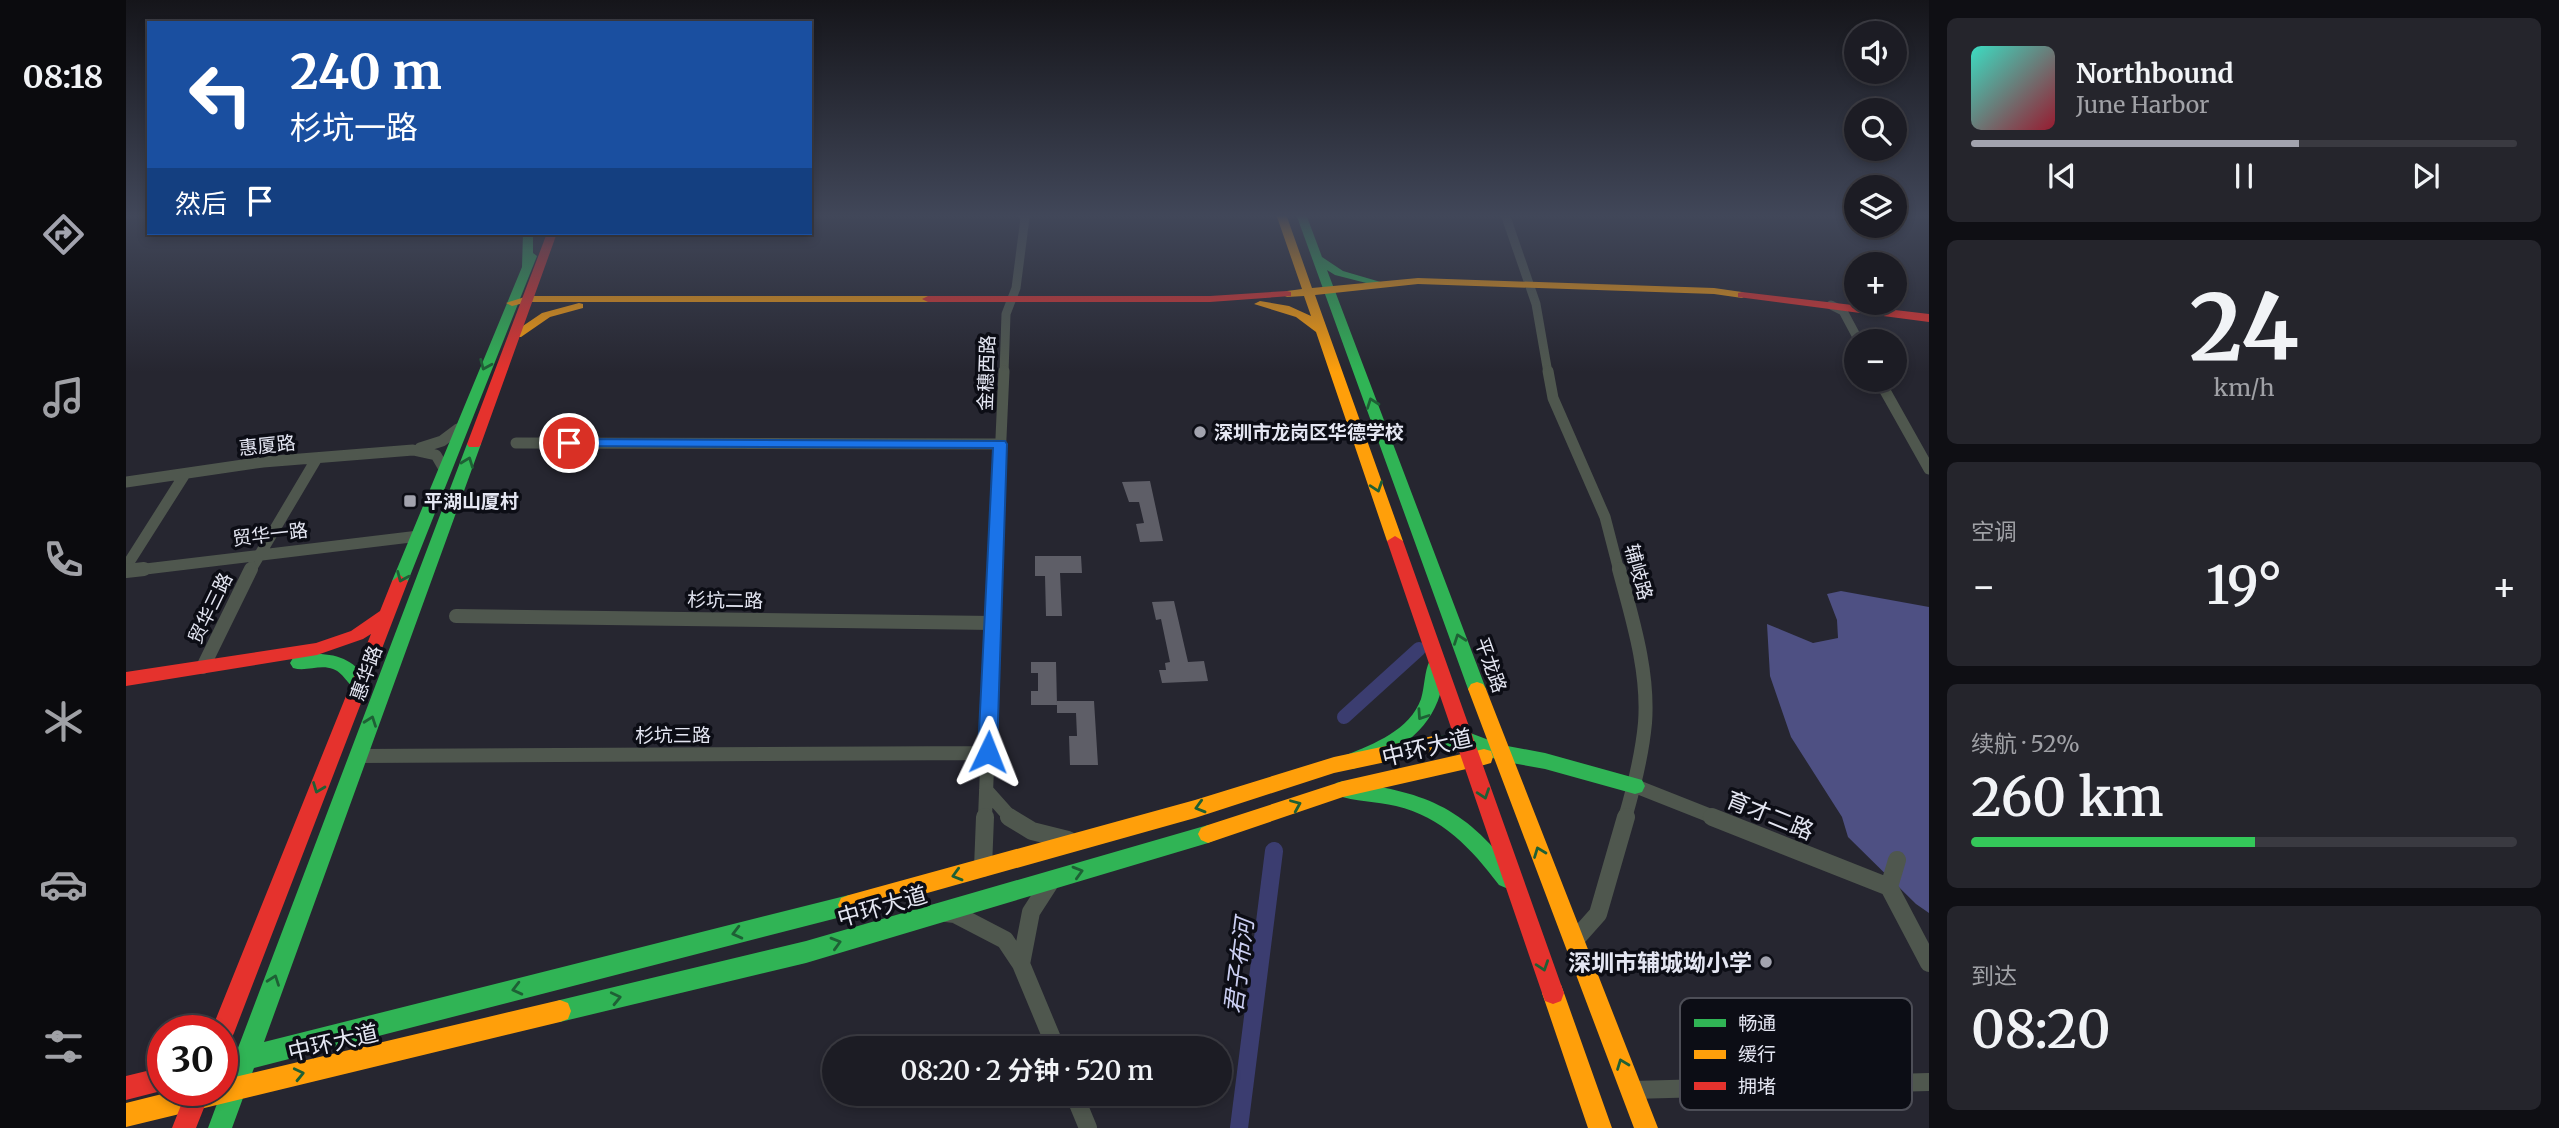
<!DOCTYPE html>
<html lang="zh">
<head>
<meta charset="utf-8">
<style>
	:root { --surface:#1c1c24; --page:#25252c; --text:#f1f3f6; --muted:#a0a1a6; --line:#3a3a41; --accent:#a2a3ae }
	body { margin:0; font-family:Merriweather,"Noto Sans SC",serif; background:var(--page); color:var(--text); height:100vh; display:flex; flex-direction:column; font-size:26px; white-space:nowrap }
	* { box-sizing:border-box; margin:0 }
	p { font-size:23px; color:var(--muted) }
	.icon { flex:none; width:38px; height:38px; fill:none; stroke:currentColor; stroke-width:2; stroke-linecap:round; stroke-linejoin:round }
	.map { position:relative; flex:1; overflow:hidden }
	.sheet { display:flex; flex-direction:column; gap:18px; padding:18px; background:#0f0f14; width:630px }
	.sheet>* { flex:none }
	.guide { position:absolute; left:21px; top:21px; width:665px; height:214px; border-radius:0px; box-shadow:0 4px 10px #0003,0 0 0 2px var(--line); background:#1a4fa0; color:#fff; overflow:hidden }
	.controls { position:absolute; left:1718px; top:21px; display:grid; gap:14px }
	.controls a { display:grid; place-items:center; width:63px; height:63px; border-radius:50%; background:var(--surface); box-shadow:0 4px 10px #0003,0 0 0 2px var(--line); font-size:35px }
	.speed { position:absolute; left:21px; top:1015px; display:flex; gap:14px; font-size:35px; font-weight:700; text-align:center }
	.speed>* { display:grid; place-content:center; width:91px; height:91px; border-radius:50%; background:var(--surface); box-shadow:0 4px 10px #0003,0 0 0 2px var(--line); line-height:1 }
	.speed .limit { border:10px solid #d22; background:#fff; color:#111 }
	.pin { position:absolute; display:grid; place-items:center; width:60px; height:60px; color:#fff; margin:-30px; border:4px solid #fff; border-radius:50%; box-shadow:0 2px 7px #0007 }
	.me { position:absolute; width:77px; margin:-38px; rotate:2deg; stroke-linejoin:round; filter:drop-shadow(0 0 5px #0008) }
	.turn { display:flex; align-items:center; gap:24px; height:147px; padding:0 28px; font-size:32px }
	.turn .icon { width:91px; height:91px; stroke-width:2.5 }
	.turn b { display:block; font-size:49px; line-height:60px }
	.then { display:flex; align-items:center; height:66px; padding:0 28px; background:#0003; gap:14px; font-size:26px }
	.big { font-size:52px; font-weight:600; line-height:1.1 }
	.sheet .widget { flex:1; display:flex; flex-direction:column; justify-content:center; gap:10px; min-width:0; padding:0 24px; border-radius:10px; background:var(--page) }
	.sheet .dial { align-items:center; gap:0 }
	.dial b { font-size:91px; line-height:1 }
	.song { display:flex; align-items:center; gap:21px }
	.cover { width:84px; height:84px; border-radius:10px; background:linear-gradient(135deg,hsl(170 70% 55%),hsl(350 70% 35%)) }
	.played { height:7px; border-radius:4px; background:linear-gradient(90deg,var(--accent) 60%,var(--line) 60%) }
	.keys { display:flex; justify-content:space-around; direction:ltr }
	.heat { display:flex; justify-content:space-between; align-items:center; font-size:38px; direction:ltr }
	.charge { height:10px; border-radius:5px; background:linear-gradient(90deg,#34c759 52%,var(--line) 0) }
	.trip { position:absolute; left:696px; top:1036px; width:410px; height:70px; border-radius:35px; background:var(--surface); box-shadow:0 4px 10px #0003,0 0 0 2px var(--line); font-weight:600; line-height:70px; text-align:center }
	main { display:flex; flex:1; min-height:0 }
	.menu { display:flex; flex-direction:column; width:126px; justify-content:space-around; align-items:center; background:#0b0b0e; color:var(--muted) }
	.menu .icon { width:49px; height:49px }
	.menu .active { color:var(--accent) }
	.menu b { font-size:32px; color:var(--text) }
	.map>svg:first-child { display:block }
	.forest { fill:#4e5083 }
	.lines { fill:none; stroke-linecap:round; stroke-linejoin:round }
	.canal-far1 { stroke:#3b3d70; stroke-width:14 }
	.canal { stroke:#3b3d70; stroke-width:18 }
	.building { fill:#5e5e67 }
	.street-far3 { stroke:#4f574e; stroke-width:9 }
	.street-far2 { stroke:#4f574e; stroke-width:11 }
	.street-far1 { stroke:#4f574e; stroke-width:14 }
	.street { stroke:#4f574e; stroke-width:18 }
	.fast { fill:#30b455; fill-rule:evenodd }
	.slow { fill:#ff9f0a; fill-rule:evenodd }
	.jam { fill:#e5322d; fill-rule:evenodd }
	.oneway { stroke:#1e6035 }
	.route { fill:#1a73e8; stroke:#114b97; stroke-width:2 }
	.poi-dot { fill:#a2a3ae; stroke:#0c0d15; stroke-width:2.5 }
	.labels { text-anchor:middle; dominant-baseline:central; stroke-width:7; stroke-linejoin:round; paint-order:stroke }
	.street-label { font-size:19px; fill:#e4e6f2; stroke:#0c0d15 }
	.poi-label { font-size:19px; font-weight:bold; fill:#e4e6f2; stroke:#0c0d15; text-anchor:start }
	.near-street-label { font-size:23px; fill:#e4e6f2; stroke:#0c0d15 }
	.near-poi-label { font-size:23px; font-weight:bold; fill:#e4e6f2; stroke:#0c0d15; text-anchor:end }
	.near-water-label { font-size:24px; font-style:italic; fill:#cbcff2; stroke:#0c0d15 }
	.key { fill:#0c0d15; stroke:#4d4e57; stroke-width:2 }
	.key-label { font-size:19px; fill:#e4e6f2 }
</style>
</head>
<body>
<main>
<nav class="menu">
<b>08:18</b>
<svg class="icon active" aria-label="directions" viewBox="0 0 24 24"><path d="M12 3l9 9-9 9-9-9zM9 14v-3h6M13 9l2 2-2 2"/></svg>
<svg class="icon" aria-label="music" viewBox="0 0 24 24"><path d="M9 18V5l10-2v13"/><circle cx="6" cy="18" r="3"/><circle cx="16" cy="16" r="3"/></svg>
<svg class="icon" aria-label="phone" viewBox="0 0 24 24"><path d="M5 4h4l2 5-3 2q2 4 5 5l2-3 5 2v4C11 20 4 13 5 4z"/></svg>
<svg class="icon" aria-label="climate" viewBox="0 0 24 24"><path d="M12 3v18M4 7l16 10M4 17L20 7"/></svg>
<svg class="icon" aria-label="car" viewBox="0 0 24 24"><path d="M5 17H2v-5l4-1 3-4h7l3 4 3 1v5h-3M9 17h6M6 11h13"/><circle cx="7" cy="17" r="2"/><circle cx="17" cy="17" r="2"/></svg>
<svg class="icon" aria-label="filters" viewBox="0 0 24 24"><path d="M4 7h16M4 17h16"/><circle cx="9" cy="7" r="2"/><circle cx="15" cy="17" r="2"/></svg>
</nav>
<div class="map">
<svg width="1803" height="1128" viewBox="0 0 1803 1128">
	<rect width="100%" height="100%" fill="#262630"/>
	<path class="forest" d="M 1715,591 L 1803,607 L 1803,913 L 1790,904 L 1722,837 L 1716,817 L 1665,737 L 1644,676 L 1641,624 L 1687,643 L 1712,638 L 1711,620 L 1701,594 Z"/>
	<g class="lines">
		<path class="canal-far1" d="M 1218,717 L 1293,649"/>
		<path class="canal" d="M 1113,1128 L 1148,851"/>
	</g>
	<path class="building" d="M 1024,481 L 1037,541 L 1014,542 L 1010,524 L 1018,523 L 1013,502 L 1003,502 L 996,482 Z
		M 909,556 L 955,556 L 956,573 L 934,573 L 936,616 L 920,616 L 919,576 L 909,576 Z
		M 1048,601 L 1062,662 L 1078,661 L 1082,681 L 1036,683 L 1033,670 L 1040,670 L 1039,663 L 1044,662 L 1035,619 L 1030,620 L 1026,602 Z
		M 905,662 L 930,662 L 931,705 L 905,705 L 905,691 L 912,691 L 912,673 L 905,673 Z
		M 931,701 L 968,701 L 972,765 L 944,765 L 943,736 L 951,736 L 950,713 L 931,713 Z"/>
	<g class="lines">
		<path class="street-far3" d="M 1379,214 L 1410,304 L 1422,373
			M 1705,305 L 1717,311 L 1733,341
			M 878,373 L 880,314 L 890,288 L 899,218 L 896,214"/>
		<path class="street-far2" d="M 1422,371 L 1427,398 L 1479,517 L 1493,571
			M 1753,380 L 1803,469
			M 390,443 L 874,444
			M 294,448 L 316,441 L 332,429
			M 0,482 L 137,462 L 287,450 L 310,455 L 317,467
			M 0,567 L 59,474
			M 3,571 L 293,536
			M 124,571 L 191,458
			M 869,571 L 878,371"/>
		<path class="street-far1" d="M 1493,569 C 1506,618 1523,671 1519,723 C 1516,756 1508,787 1499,818
			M 0,571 L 18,569
			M 330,616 L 867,623
			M 77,667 L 125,569
			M 232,756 L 862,753
			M 1509,786 L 1590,818
			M 860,790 L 885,818
			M 859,818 L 869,569"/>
		<path class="street" d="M 883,817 L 906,831 L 942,840
			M 1586,817 L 1763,887
			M 1771,860 L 1763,887 L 1803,963
			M 857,868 L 859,817
			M 820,913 L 829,914 L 879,940 L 895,964 L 930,1048
			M 1448,941 L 1472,914 L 1500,817
			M 895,964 L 905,912 L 923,884
			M 1506,1090 L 1803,1082
			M 948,1094 L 962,1128"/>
		<path class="fast" d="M 1170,214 L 1180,214 L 1196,257 L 1217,271 L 1258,283 L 1252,286 L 1209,275 L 1201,270 L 1360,689 L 1357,694 L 1351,696 L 1345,694 L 1342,689 Z
			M 397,233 L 407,233 L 407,253 L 411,256 L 282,581 L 274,587 L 268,585 L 266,581 L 396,267 Z
			M 348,440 L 355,444 L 138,1042 L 723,895 L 731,898 L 734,905 L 731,912 L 723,915 L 128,1068 L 106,1128 L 82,1128 L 102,1074 L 96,1076 L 96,1052 L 112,1048 L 341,444 Z
			M 191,654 C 214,654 231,662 242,683 L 239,688 C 223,693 221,674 207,669 C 194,664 180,672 167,668 L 164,663 L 167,658 Z
			M 1310,658 L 1316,660 C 1320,668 1318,679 1316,687 C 1306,732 1268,755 1227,769 L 1220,767 L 1218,761 L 1220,755 C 1248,744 1284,730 1295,699 C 1299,686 1298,672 1304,660 Z
			M 1339,731 L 1376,745 L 1419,753 L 1509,778 L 1516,780 L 1519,786 L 1516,792 L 1509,794 L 1419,769 L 1375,761 L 1338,747 L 1307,752 L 1300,749 L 1298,744 L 1300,739 Z
			M 1217,781 C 1298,792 1336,805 1387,871 L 1390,878 L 1387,885 L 1380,888 L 1373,885 C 1345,848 1316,817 1270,806 C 1250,801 1229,802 1210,795 L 1207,789 L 1210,783 Z
			M 1082,825 L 1089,828 L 1092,834 L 1089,840 L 1082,843 L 680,963 L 434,1022 L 426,1019 L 423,1011 L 426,1003 L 434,1000 L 680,941 Z"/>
		<path class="slow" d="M 1150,214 L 1160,214 L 1186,288 L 1292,278 L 1588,288 L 1616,292 L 1622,295 L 1616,298 L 1588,294 L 1292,284 L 1189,295 L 1277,541 L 1269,546 L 1261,541 L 1190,332 L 1170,317 L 1128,304 L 1134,301 L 1163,306 L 1185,316 L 1178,296 L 1161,297 L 1155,294 L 1161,291 L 1176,289 Z
			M 402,296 L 802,296 L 808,299 L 802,302 L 402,302 L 386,306 L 380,303 Z
			M 453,303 L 457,304 L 457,308 L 424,317 L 395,337 L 387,337 L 385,334 L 416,313 Z
			M 1351,682 L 1357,684 L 1360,689 L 1532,1128 L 1508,1128 L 1342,689 L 1345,684 Z
			M 1307,736 L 1314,739 L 1316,744 L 1314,749 L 1307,752 L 1208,773 L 1069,818 L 723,915 L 715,912 L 712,905 L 715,898 L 723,895 L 1069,800 L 1208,757 Z
			M 1358,749 L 1365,751 L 1367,757 L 1365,763 L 1358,765 L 1217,797 L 1082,843 L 1075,840 L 1072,834 L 1075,828 L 1082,825 L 1217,781 Z
			M 1427,982 L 1435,985 L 1438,993 L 1486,1128 L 1462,1128 L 1416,993 L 1419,985 Z
			M 434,1000 L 442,1003 L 445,1011 L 442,1019 L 434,1022 L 0,1127 L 0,1103 L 52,1090 L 96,1090 L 96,1080 Z"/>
		<path class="jam" d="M 421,233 L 431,233 L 355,444 L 353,447 L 343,447 L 341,444 Z
			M 1161,291 L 1165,292 L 1165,296 L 1084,302 L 802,302 L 796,299 L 802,296 L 1084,296 Z
			M 1616,292 L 1803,314 L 1803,322 L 1612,297 L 1612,293 Z
			M 1269,536 L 1277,541 L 1438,993 L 1435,1001 L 1427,1004 L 1419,1001 L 1416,993 L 1261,541 Z
			M 274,575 L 282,581 L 108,1033 L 104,1041 L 96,1045 L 96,1031 L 85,1031 L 245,634 L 237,639 L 191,655 L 0,686 L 0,672 L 190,643 L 225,631 L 254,611 L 266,581 Z
			M 37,1067 L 37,1090 L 39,1090 L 0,1100 L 0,1076 Z
			M 61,1090 L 85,1090 L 70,1128 L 46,1128 Z"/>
	</g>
	<defs><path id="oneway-chevron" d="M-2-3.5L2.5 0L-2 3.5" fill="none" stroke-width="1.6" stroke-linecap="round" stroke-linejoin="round" transform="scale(1.75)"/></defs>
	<g class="oneway">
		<use href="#oneway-chevron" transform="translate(359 365) rotate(113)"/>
		<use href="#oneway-chevron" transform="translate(1246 403) rotate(-110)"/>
		<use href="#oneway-chevron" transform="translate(342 462) rotate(-69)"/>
		<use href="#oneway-chevron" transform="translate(1251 487) rotate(71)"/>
		<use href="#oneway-chevron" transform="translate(276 577) rotate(113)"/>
		<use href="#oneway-chevron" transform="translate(1333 639) rotate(-110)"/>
		<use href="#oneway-chevron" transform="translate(1296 715) rotate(124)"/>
		<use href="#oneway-chevron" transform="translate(245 721) rotate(-70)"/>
		<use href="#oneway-chevron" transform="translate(192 788) rotate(111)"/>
		<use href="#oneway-chevron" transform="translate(1358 794) rotate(71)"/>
		<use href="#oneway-chevron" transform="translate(1170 805) rotate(-23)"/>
		<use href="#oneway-chevron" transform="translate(1074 807) rotate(164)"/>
		<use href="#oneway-chevron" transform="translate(1413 852) rotate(-111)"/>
		<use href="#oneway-chevron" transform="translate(952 872) rotate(-16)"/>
		<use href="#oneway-chevron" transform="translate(831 875) rotate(164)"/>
		<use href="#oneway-chevron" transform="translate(611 933) rotate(166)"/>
		<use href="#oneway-chevron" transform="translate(710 943) rotate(-16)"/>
		<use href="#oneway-chevron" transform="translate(1417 966) rotate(71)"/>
		<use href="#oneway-chevron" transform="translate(148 980) rotate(-70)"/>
		<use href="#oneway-chevron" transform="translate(391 989) rotate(166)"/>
		<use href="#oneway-chevron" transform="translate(490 998) rotate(-13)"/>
		<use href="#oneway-chevron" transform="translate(1496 1064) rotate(-111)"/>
		<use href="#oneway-chevron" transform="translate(173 1074) rotate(-13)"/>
	</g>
	<linearGradient id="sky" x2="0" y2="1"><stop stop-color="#15151a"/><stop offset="0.58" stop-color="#414759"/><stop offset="1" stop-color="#414759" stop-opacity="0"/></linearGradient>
	<rect width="1803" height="372" fill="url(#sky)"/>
	<path class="route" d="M 443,439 L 879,441 L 881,444 L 871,752 L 868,758 L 862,760 L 855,758 L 852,752 L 867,448 L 439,446 L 436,443 Z"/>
	<g class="poi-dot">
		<circle cx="1074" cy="432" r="7"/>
		<rect x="277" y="494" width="14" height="14" rx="3.5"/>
		<circle cx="1640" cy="962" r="7"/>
	</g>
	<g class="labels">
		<g class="street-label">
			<text transform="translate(860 373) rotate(-88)">金穗西路</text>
			<text transform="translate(141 445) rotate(-6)">惠厦路</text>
			<text transform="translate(144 534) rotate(-7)">贸华一路</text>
			<text transform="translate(1513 572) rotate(75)">辅岐路</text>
			<text transform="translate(599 600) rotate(1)">杉坑二路</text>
			<text transform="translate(84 608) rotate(-64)">贸华三路</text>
			<text transform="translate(1365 665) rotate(70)">平龙路</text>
			<text transform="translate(240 673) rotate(-70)">惠华路</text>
			<text x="547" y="735">杉坑三路</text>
		</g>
		<g class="poi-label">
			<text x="1088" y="432">深圳市龙岗区华德学校</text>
			<text x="298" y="501">平湖山厦村</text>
		</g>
		<g class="near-street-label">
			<text transform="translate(1301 747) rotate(-13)">中环大道</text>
			<text transform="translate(1644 815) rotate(22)">育才二路</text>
			<text transform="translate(756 906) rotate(-16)">中环大道</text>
			<text transform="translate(207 1042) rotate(-13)">中环大道</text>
		</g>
		<g class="near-poi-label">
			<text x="1626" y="962">深圳市辅城坳小学</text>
		</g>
		<g class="near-water-label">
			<text transform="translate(1113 966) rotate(-83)">君子布河</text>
		</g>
	</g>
	<rect x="1554" y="998" width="232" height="112" rx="10" class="key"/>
	<rect x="1568" y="1019" width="32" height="8" fill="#30b455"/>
	<rect x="1568" y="1050" width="32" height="9" fill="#ff9f0a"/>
	<rect x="1568" y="1082" width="32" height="8" fill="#e5322d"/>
	<g class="key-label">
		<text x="1612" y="1030">畅通</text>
		<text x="1612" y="1061">缓行</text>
		<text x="1612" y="1093">拥堵</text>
	</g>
</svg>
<div class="controls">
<a><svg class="icon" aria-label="sound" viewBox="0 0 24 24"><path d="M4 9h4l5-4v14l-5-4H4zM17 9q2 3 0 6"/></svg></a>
<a><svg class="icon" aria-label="search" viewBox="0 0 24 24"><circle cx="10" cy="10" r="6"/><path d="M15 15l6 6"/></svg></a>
<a><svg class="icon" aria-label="layers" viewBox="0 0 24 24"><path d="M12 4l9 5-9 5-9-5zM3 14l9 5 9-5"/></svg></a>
<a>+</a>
<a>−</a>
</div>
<div class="speed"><div class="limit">30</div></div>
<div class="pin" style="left:443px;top:443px;background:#d93025"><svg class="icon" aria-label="arrive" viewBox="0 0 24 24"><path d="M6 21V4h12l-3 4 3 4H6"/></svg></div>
<svg class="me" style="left:862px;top:752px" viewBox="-20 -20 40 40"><path d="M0-17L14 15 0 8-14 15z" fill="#1a73e8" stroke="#fff" stroke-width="4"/></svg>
<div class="trip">08:20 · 2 分钟 · 520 m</div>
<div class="guide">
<div class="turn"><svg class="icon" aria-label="left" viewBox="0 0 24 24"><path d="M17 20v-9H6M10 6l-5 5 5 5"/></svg><div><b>240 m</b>杉坑一路</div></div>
<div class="then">然后<svg class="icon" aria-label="arrive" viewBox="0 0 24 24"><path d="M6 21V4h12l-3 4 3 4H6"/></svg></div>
</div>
</div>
<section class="sheet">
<div class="widget">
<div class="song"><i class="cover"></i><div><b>Northbound</b><p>June Harbor</p></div></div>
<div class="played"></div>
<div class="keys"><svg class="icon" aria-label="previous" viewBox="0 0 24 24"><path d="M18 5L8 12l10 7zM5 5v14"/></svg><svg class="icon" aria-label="pause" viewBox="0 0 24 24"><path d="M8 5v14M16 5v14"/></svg><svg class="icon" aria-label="next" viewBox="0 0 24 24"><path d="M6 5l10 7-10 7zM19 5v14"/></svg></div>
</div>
<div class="widget dial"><b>24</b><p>km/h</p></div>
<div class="widget"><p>空调</p>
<div class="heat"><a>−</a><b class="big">19°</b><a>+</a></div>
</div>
<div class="widget"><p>续航 · 52%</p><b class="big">260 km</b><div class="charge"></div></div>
<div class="widget"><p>到达</p><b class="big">08:20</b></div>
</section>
</main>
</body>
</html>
